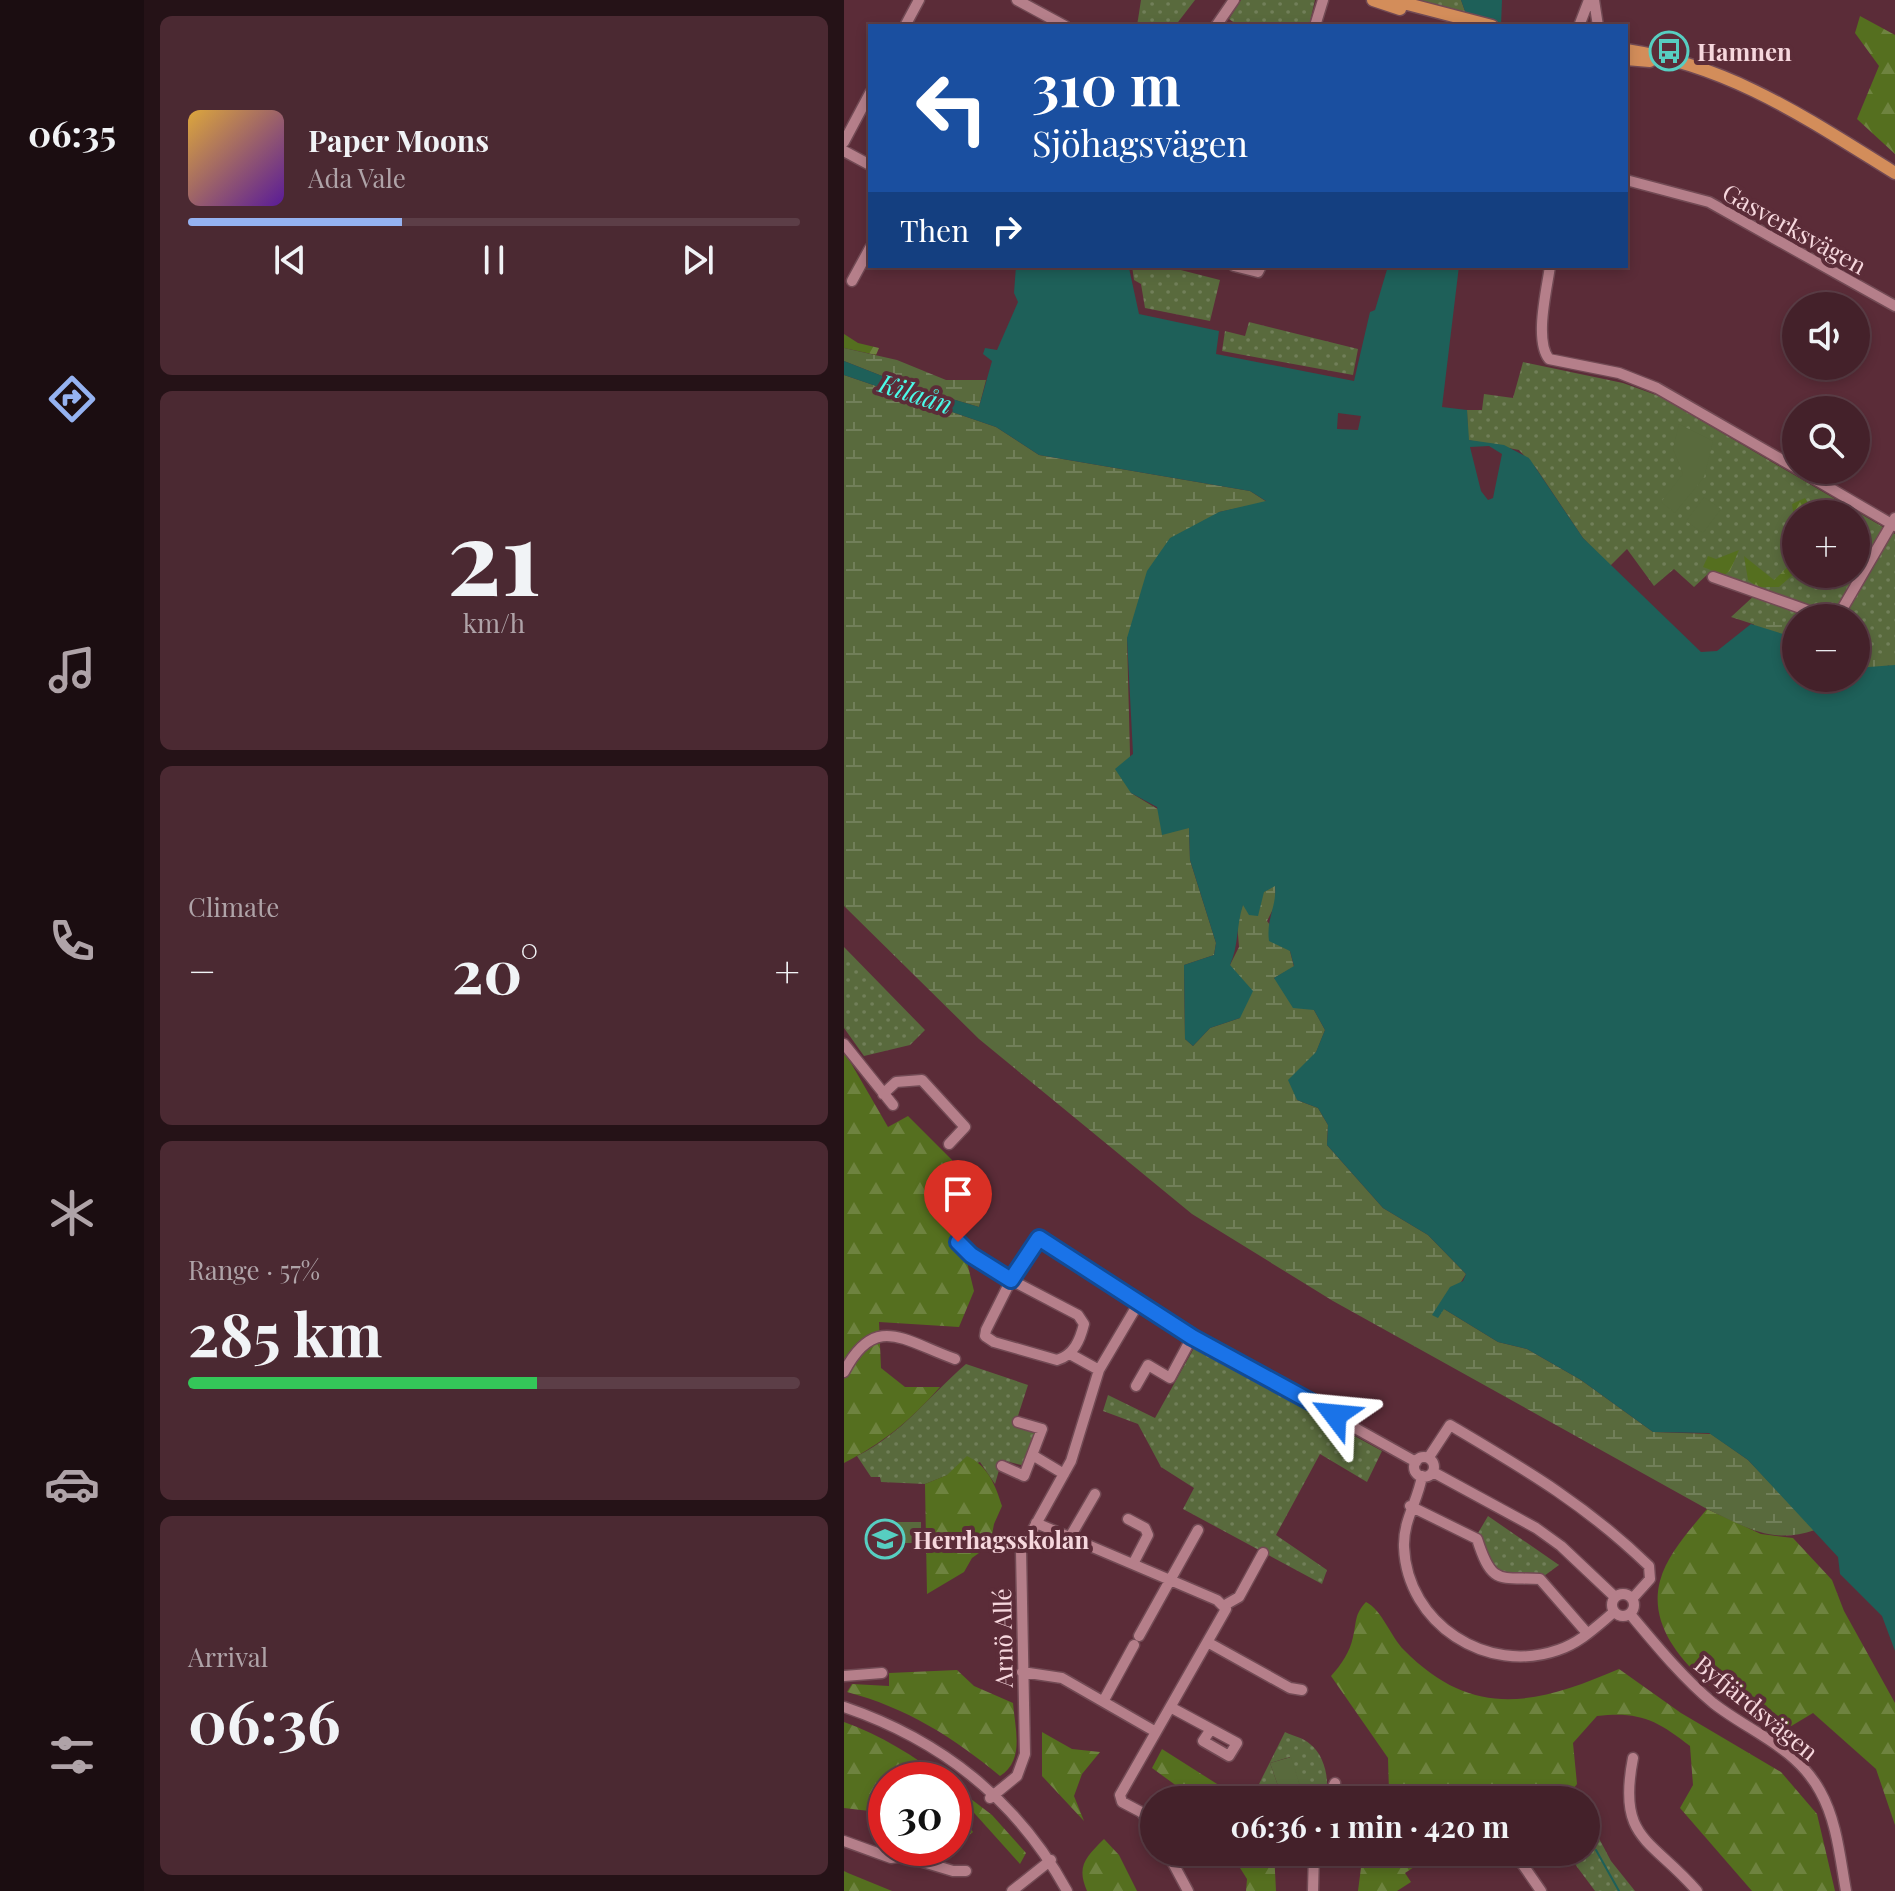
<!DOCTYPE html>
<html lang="en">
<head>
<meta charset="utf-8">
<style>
	:root { --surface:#44212a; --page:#4b2932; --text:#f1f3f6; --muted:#afa3a8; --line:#5c3e47; --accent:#95b2f1 }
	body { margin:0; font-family:"Playfair Display",serif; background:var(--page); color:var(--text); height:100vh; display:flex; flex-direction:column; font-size:30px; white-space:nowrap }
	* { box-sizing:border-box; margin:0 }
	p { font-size:26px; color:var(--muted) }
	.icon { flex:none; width:44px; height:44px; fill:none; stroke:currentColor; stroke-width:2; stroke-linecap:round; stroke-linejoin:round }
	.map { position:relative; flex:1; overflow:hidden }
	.drawer { display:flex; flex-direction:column; gap:16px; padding:16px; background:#251217; width:700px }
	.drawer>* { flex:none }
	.guide { position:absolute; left:24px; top:24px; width:760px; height:244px; border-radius:0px; box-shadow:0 4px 12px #0003,0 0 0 2px var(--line); background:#1a4fa0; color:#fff; overflow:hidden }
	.buttons { position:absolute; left:938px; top:292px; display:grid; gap:16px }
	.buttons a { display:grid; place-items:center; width:88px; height:88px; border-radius:50%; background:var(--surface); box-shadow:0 4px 12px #0003,0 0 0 2px var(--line); font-size:40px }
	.speed { position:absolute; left:24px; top:1762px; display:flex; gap:16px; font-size:40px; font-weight:700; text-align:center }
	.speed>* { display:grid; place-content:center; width:104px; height:104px; border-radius:50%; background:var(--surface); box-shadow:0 4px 12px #0003,0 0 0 2px var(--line); line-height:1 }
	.speed .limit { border:12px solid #d22; background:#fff; color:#111 }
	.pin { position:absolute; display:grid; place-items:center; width:68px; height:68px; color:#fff; margin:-82px -34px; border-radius:50% 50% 50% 0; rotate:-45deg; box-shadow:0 0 8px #0007 }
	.pin .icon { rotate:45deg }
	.me { position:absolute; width:88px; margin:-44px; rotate:299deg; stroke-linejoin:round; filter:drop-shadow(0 0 6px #0008) }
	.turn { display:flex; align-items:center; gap:28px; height:168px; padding:0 32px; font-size:36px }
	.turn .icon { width:104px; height:104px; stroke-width:2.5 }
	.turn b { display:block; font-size:56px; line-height:68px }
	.then { display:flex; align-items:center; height:76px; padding:0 32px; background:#0003; gap:16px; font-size:30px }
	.big { font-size:60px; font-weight:700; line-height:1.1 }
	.drawer .tile { flex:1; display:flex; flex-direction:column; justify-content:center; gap:12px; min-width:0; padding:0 28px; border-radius:12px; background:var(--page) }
	.drawer .dial { align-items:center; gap:0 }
	.dial b { font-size:104px; line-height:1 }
	.song { display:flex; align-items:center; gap:24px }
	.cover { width:96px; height:96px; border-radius:12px; background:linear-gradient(135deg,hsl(40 70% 55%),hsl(270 70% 35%)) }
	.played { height:8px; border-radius:4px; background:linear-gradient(90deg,var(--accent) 35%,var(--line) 35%) }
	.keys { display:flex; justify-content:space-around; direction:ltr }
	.heat { display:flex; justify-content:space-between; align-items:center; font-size:44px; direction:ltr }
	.charge { height:12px; border-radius:6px; background:linear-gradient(90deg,#34c759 57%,var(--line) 0) }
	.trip { position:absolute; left:296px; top:1786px; width:460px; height:80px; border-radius:40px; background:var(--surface); box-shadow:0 4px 12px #0003,0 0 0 2px var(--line); font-weight:700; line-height:80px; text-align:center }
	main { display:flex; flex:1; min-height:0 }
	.tabs { display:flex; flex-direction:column; width:144px; justify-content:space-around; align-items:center; background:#1b0d11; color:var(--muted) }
	.tabs .icon { width:56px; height:56px }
	.tabs .selected { color:var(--accent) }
	.tabs b { font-size:36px; color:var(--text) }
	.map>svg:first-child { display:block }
	.grass { fill:url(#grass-dots); fill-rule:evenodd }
	.forest { fill:url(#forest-firs) }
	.wetland { fill:url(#wetland-marsh) }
	.garden { fill:#596a3d }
	.water { fill:#1e6059; fill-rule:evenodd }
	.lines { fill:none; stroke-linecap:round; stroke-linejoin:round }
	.stream { stroke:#1e6059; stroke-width:2 }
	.minor-casing { stroke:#724a54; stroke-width:13 }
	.major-casing { stroke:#724a54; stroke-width:15 }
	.minor { stroke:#b57f8a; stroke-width:10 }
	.major { stroke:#d38d5a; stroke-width:12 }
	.route-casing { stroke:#114b97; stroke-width:20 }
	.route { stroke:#1a73e8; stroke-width:14 }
	.labels { text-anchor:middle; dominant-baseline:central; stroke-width:8; stroke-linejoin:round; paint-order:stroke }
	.poi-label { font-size:24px; font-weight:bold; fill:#f6d7dd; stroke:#5b2c38; text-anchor:start }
	.street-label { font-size:24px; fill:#f6d7dd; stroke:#5b2c38 }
	.water-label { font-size:26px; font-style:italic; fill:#4bf9e8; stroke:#5b2c38 }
</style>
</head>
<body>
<main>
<nav class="tabs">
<b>06:35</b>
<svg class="icon selected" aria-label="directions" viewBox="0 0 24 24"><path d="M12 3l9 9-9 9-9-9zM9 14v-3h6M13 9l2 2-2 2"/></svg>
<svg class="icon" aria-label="music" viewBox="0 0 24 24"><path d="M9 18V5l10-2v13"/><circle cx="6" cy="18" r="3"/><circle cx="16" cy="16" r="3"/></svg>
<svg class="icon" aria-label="phone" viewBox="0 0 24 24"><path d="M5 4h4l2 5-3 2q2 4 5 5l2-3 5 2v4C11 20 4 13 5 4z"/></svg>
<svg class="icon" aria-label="climate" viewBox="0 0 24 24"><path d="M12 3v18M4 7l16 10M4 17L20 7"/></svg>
<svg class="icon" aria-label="car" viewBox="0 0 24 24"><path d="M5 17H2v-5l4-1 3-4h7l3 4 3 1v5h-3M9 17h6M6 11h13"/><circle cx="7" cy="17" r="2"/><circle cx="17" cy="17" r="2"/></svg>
<svg class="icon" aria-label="filters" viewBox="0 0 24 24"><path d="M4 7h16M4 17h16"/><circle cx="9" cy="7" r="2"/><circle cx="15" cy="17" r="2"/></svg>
</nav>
<section class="drawer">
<div class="tile">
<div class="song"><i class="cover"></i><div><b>Paper Moons</b><p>Ada Vale</p></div></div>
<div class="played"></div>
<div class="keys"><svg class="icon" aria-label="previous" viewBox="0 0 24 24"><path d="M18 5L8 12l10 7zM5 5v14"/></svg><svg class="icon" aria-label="pause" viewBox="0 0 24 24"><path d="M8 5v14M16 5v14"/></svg><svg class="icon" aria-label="next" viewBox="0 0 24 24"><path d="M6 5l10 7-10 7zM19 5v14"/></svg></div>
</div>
<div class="tile dial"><b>21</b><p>km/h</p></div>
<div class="tile"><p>Climate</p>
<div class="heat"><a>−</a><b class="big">20°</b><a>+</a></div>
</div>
<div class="tile"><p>Range · 57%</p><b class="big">285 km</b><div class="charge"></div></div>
<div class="tile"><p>Arrival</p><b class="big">06:36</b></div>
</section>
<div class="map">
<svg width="1051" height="1891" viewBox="0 0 1051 1891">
	<defs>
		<pattern id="grass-dots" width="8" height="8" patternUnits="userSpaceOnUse" patternTransform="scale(2)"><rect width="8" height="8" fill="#596a3d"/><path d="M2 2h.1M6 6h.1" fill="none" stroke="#717f59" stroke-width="1.8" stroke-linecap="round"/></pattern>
		<pattern id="forest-firs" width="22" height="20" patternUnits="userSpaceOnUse" patternTransform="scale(2)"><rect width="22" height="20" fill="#556f1f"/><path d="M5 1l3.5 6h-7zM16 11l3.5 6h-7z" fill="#6e833f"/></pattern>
		<pattern id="wetland-marsh" width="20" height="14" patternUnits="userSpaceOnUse" patternTransform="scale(2)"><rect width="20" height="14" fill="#596a3d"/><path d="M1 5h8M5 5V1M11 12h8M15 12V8" fill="none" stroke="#717f59"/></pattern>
	</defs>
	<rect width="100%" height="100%" fill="#5b2c38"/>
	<path class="grass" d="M 297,0 L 351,0 L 331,26 L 293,26 Z
		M 397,0 L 471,0 L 465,26 L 395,26 L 385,19 Z
		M 565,0 L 617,0 L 622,14 Z
		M 288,266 L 321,266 L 376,280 L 366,321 L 301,308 L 297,284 L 290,280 Z
		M 405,322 L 514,349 L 509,375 L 378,351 L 381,331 L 401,336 Z
		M 679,362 L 779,383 L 815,396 L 1051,534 L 1051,665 L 1012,668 L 1012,618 L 952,618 L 952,638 L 887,617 L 913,593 L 865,573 L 850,587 L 830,569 L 810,586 L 783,549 L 766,566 L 739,538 L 692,468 L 675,450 L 624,440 L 623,410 L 638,410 L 640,394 L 669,398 ZM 952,514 L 1012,514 L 1012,574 L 952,574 Z
		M 0,947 L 81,1030 L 66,1045 L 20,1056 L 0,1028 Z
		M 350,1348 L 538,1451 L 523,1482 L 476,1454 L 432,1535 L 483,1570 L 478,1584 L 339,1509 L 350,1488 L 317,1467 L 294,1424 L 259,1411 L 264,1395 L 311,1418 Z
		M 122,1364 L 184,1385 L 172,1422 L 191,1428 L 194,1436 L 185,1461 L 177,1465 L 158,1460 L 151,1484 L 136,1462 L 81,1484 L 37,1482 L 36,1477 L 27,1477 L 13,1456 C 58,1434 85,1396 122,1364 Z
		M 644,1516 L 715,1565 L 700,1576 L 664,1576 L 646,1565 L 634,1533 Z
		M 441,1732 C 449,1736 460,1738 466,1744 C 481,1755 488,1785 479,1800 L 460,1798 L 446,1757 L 426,1763 L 439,1800 L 413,1788 Z
		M 742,1814 L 767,1861 L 791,1891 L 751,1891 L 722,1852 L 742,1852 Z"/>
	<path class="forest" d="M 1016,16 L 1051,35 L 1051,154 L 1013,119 L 1035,66 L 1011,33 Z
		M 0,334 L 14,343 L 35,348 L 32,355 L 0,348 Z
		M 961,498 L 971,514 L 952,514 L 952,532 L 948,504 Z
		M 895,550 L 886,571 L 880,575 L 859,567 L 864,556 L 872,559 Z
		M 900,556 L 930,580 L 952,559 L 952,572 L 935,587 L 914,587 L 904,580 Z
		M 0,1051 L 44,1127 L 64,1116 L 108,1160 L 116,1196 L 100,1212 L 122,1258 L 130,1291 L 115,1327 L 35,1322 L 37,1368 L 61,1387 L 96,1387 C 67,1420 39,1443 0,1463 Z
		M 123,1456 C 144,1466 151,1484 158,1506 L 150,1524 L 146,1545 L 128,1558 L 120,1572 L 83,1594 L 81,1484 L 103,1475 Z
		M 863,1509 L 917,1534 L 949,1538 L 988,1580 L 1000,1611 L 1051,1703 L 1051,1825 L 1032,1769 L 969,1713 L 934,1734 C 886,1704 798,1648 816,1581 C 823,1554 846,1530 863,1509 Z
		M 522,1602 C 538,1610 547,1637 560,1650 C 630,1721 693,1704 775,1669 L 837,1713 L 937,1772 L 973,1814 L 991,1891 L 908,1891 L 836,1808 L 849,1785 L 846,1746 C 813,1720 795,1711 753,1716 L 729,1743 L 733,1784 L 721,1800 L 542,1800 L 545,1792 L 544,1758 L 487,1676 C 497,1665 506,1652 509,1637 C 513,1621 510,1615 522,1602 Z
		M 113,1670 L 130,1686 L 169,1703 C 171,1729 181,1760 156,1776 C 109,1737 63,1708 3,1692 L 8,1684 L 45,1686 L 45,1673 Z
		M 0,1722 C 37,1735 70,1756 102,1780 L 42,1780 L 42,1813 L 0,1808 Z
		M 198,1732 L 228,1749 L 256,1752 L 238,1774 L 230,1796 L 240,1821 L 198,1776 Z
		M 318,1749 L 381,1789 L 389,1800 L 352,1800 L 308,1768 Z
		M 110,1786 L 148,1815 L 182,1853 L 176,1864 L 123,1805 L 113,1812 L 129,1832 L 122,1838 L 110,1832 Z
		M 260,1839 L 275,1855 L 293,1891 L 243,1891 C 232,1866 242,1857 260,1839 Z
		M 386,1852 L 430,1852 L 432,1891 L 402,1891 L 403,1879 Z
		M 519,1852 L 593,1852 L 561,1873 L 567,1882 L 553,1891 L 514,1891 Z
		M 0,1871 L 4,1873 L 48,1891 L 0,1891 Z"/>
	<path class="wetland" d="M 0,348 L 53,360 L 102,380 L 142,380 L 135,407 L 61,385 L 0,361 Z
		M 0,375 L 152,427 L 195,455 L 406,491 L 423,502 L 375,512 L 283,638 L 287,793 L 345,828 L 346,860 L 372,943 L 370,955 L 340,965 L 341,1039 L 349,1046 L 366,1028 L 396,1018 L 386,965 L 395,947 L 393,922 L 399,904 L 431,885 L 432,903 L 423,921 L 446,951 L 450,967 L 430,978 L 470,1010 L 481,1030 L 453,1100 L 474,1108 L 484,1125 L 483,1145 L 539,1208 L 584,1235 L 622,1274 L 600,1309 L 654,1342 L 683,1349 L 737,1380 L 809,1432 L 867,1434 L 904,1460 L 971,1530 C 928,1545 902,1527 863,1509 L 489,1301 L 348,1214 L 135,1039 L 0,906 Z
		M 912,620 L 952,624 L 952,654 L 906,633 Z
		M 1012,645 L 1051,659 L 1051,673 L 1044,664 L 1043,669 L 1012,675 Z"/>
	<path class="garden" d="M 835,424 L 869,441 L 860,477 L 831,513 L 817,502 L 839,474 L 829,449 Z
		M 860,497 L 877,509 L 859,533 L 842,521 Z
		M 38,1522 L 77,1522 L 77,1543 L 38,1543 Z
		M 447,1757 L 460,1798 L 439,1800 L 426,1763 Z"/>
	<path class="water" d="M 617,0 L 658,0 L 657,26 L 620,26 L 622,14 Z
		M 172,266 L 285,268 L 295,314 L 375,331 L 372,354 L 510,381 L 526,312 L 531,310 L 544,266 L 615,266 L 598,407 L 623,410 L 625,440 L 660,445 L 685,458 L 739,538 L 857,652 L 873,651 L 907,624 L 952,638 L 952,678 L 1012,678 L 1012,668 L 1051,665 L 1051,1651 L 1038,1616 L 996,1574 L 994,1557 L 904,1460 L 865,1433 L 809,1432 L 737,1380 L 683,1349 L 654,1342 L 600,1309 L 594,1318 L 588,1315 L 606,1287 L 619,1281 L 622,1274 L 584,1235 L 539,1208 L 483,1145 L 484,1125 L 474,1108 L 453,1100 L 444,1080 L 472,1052 L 481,1030 L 470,1010 L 449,1008 L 430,978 L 450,966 L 446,951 L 425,941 C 422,918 433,907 431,886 L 420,892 L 414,916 L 405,915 L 399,905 C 392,926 395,945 386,965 L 409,991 L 396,1018 L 366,1028 L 349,1046 L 341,1039 L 340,965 L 370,955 L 372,943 L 346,860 L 345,828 L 318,835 L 313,807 L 287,793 L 271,769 L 289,754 L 283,638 L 303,571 L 326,538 L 375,512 L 422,501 L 406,491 L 195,455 L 152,427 L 0,375 L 0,361 L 61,385 L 135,407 L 148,361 L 139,354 L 141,348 L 153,350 L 174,302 L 170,293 ZM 494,413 L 517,416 L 514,430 L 493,429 ZM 645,446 L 658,454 L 649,498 L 644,500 L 637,491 L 626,447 Z"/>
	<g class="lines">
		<path class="stream" d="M 752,1850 L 775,1891"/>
		<defs>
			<path id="minor" d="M 173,0 L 221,26
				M 750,0 L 754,26
				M 61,26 L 75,0
				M 372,26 L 390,0
				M 471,26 L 479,0
				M 735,26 L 745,0
				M 0,142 L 26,93
				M 0,151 L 26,165
				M 782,180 L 865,202 L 1051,306
				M 390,266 L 414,272 L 417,266
				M 706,266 C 703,289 690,340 705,359 L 775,373 L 813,388 L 952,468
				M 8,281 L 26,248
				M 955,470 L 1051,526
				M 869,577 L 985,618
				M 993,618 L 1051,518
				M 0,1044 L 49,1105
				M 39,1094 L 52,1082 L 78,1080 L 121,1127 L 105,1144
				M 114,1242 L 127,1255 L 167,1280 L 142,1330 L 141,1336 L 150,1342 L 213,1360 C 230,1355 236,1340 240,1324 L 234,1315 L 167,1280 L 195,1238 L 348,1337 L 572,1462
				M 226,1354 L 255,1370
				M 0,1372 C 31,1312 60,1341 111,1359
				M 292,1386 L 304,1365 L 326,1378 L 348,1337
				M 190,1456 L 220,1474
				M570 1467a10 10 0 1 1 20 0a10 10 0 1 1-20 0Z
				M 585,1457 L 606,1425 C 682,1470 741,1504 805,1566 L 806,1579 L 788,1599
				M 158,1466 L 180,1476 L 198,1429 L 174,1422
				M 589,1472 L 692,1528 L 717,1546 L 771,1597
				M 578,1476 C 574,1501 559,1520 560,1547 C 563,1624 643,1675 714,1650 C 736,1643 753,1626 770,1612
				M 566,1506 L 633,1539 C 648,1586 655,1577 696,1579 L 743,1633
				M 284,1519 L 301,1528 L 304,1535 L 289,1564
				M 226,1537 L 251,1494
				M768 1605a11 11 0 1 1 22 0a11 11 0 1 1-22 0Z
				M 381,1605 L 395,1597 L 419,1553
				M 786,1614 C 812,1645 838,1677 869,1703 C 906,1732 952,1747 976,1791 C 993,1821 996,1858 1002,1891
				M 295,1636 L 354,1530
				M 365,1643 L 446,1688 L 458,1690
				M 178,1672 L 218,1678 L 312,1732 L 382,1609 L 373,1600 L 192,1523
				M 0,1676 L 38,1673
				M 260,1700 L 290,1645
				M 0,1707 C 97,1740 174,1801 223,1891
				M 328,1708 L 393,1743 L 385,1756 L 359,1741 L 367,1729
				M 789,1758 C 773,1840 807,1838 853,1891
				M 146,1798 L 173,1776 L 181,1754 L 177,1551 L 227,1461 L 255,1370 L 294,1304
				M 483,1800 L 491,1783
				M 310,1827 L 297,1812 L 278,1802 L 276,1795 L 312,1732
				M 0,1841 L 47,1858 L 59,1856 L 109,1871 L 122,1871
				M 323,1852 L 344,1891
				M 670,1852 L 697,1891
				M 168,1891 L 207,1860
				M 469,1891 L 470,1852"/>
			<path id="major" d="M 529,0 L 556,9
				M 548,0 L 648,26
				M 782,50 C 887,66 962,118 1051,173
				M 782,59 L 806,61"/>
		</defs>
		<use href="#minor" class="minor-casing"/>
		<use href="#major" class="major-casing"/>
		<use href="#minor" class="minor"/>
		<use href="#major" class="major"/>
	</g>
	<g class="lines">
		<defs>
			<path id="route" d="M 114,1242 L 127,1255 L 167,1280 L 195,1238 L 348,1337 L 491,1415"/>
		</defs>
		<use href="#route" class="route-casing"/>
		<use href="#route" class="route"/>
	</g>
	<defs>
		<symbol id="bus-ring" viewBox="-11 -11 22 22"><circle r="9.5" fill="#5b2c38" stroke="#57cec1" stroke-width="1.5"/><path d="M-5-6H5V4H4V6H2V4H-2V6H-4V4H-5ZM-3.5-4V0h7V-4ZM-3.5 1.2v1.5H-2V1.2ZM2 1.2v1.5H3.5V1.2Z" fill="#57cec1"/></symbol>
		<symbol id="school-ring" viewBox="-11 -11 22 22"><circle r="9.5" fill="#5b2c38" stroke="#57cec1" stroke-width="1.5"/><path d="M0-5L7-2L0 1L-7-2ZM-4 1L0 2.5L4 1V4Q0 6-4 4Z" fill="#57cec1"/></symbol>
	</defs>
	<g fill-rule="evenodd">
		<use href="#bus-ring" x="803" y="29" width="44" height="44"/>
		<use href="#school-ring" x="19" y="1517" width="44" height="44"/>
	</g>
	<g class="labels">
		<g class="poi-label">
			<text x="853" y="51">Hamnen</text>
			<text x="69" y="1539">Herrhagsskolan</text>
		</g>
		<g class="street-label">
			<text transform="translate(951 228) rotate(29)">Gasverksvägen</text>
			<text transform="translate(158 1638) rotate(-91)">Arnö Allé</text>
			<text transform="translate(913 1707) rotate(39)">Byfjärdsvägen</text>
		</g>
		<g class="water-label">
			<text transform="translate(72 393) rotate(18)">Kilaån</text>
		</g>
	</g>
</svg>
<div class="buttons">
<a><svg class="icon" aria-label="sound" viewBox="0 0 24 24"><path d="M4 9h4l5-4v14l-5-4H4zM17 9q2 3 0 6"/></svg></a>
<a><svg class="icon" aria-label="search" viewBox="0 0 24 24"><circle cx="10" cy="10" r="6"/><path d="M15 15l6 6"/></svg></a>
<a>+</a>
<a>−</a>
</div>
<div class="speed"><div class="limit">30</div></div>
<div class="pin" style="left:114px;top:1242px;background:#d93025"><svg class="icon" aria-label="arrive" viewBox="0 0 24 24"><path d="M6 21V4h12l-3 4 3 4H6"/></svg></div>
<svg class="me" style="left:491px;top:1415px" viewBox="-20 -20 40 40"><path d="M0-17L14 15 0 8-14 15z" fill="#1a73e8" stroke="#fff" stroke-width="4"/></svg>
<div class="trip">06:36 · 1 min · 420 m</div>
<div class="guide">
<div class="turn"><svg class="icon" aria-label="left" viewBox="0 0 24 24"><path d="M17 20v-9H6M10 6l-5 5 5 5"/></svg><div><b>310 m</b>Sjöhagsvägen</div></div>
<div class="then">Then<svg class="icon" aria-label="right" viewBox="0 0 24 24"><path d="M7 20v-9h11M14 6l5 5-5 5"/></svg></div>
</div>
</div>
</main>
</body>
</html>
